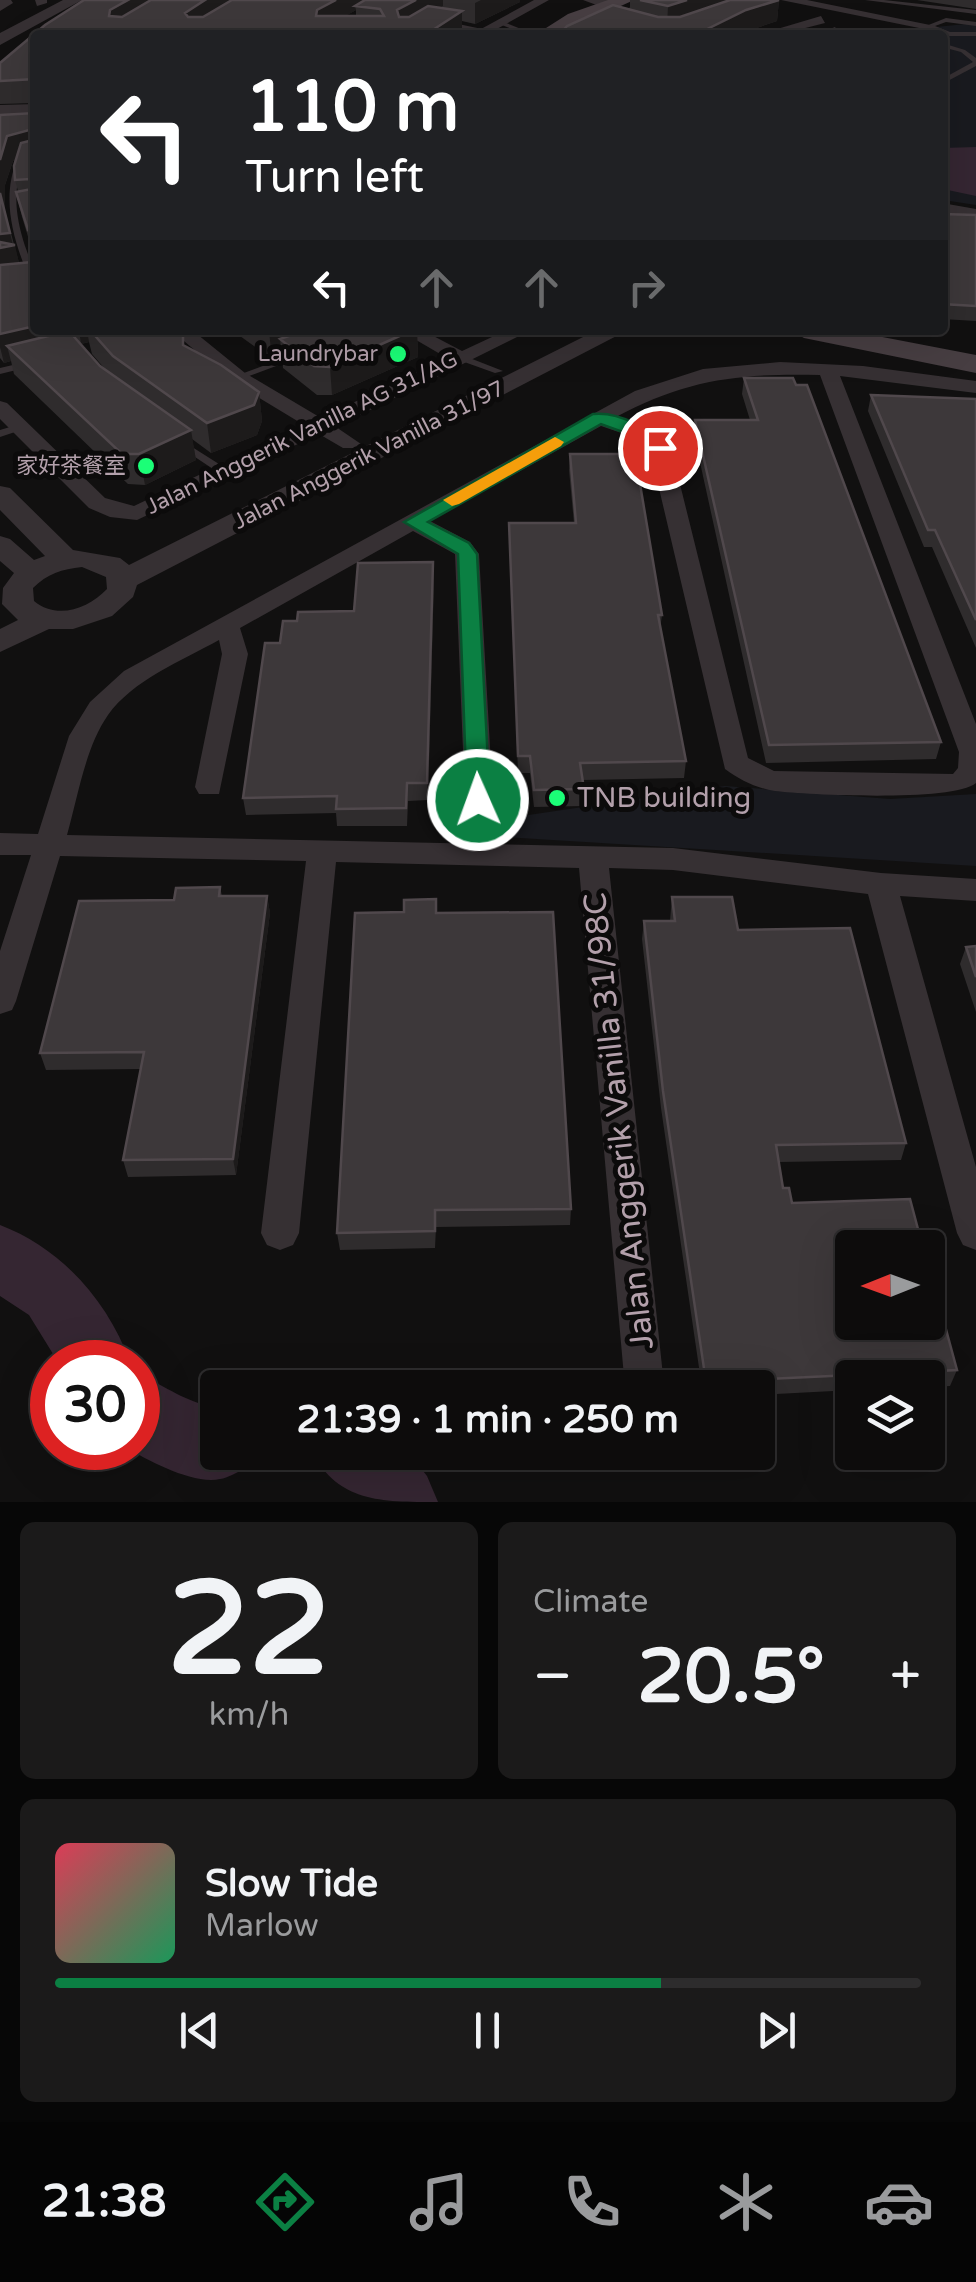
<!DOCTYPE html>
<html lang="en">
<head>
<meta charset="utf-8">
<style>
	:root { --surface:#0d0c0c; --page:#1b1a1a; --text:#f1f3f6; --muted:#9a9b9d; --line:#2d2c2d; --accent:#0b8043 }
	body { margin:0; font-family:"Varela Round","Noto Sans SC",sans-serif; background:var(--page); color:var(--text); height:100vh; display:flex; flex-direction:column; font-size:38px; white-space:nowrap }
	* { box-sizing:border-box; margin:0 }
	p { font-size:32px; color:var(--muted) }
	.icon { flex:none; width:55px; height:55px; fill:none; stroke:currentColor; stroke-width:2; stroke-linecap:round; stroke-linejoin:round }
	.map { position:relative; height:1502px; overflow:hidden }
	.details { display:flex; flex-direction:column; gap:20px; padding:20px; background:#070707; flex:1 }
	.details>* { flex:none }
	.banner { position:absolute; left:30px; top:30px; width:918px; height:305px; border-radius:10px; box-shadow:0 10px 40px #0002,0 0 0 2px var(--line); background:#202124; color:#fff; overflow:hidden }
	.needle { width:65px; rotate:269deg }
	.fabs { position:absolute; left:835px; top:1230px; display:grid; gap:20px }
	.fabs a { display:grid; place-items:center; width:110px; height:110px; border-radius:10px; background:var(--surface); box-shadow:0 10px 40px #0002,0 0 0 2px var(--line); font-size:50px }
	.speed { position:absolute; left:30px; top:1340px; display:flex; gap:20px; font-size:50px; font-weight:700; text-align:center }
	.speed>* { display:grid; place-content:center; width:130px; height:130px; border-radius:50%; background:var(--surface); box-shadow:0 10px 40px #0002,0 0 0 2px var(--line); line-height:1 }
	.speed .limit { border:15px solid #d22; background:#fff; color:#111 }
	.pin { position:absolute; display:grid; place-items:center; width:85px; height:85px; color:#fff; margin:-42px; border:5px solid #fff; border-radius:50%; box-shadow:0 2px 10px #0007 }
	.me { position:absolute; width:110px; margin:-55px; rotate:358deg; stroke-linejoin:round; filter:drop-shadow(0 0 8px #0008) }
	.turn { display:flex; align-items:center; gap:35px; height:210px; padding:0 50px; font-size:45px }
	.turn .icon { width:130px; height:130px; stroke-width:2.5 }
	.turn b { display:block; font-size:70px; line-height:85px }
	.lanes { display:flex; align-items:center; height:95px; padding:0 50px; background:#0003; justify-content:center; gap:50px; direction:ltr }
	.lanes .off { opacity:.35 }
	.big { font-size:75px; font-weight:800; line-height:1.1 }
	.details .tile { flex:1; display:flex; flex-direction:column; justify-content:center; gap:15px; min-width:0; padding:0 35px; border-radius:15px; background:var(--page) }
	.details .dial { align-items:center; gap:0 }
	.dial b { font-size:130px; line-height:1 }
	.song { display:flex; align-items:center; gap:30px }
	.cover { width:120px; height:120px; border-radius:15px; background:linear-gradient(135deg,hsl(350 70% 55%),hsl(150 70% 35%)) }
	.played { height:10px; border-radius:5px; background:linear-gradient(90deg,var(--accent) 70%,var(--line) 70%) }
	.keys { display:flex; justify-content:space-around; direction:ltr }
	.heat { display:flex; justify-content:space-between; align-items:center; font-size:55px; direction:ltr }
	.details .tiles { flex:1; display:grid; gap:20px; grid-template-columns:1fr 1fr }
	.tile:last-child { grid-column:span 2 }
	.trip { position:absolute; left:200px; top:1370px; width:575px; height:100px; border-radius:10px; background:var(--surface); box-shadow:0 10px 40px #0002,0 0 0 2px var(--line); font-weight:800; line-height:100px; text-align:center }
	.menu { display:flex; height:160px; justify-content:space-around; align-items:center; background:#050505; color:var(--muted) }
	.menu .icon { width:70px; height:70px }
	.menu .selected { color:var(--accent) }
	.menu b { font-size:45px; color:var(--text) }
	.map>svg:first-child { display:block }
	.green { fill:#191a1f }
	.water { fill:#352632 }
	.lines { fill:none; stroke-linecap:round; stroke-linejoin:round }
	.river { fill:#352632; fill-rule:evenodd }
	.service { fill:#363033; fill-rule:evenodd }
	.minor { fill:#363033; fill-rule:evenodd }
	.tertiary { fill:#363033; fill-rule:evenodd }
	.secondary { fill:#473e42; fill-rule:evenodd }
	.wall { fill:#2f2c2d; fill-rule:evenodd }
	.shaded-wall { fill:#1d1b1b }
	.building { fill:#3d383a; stroke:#50484c; stroke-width:2.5 }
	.route { fill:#0b8043; stroke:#07532c; stroke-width:2.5 }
	.slow { fill:#f59e0b }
	.poi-dot { fill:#1bfe77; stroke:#0c0b0b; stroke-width:4 }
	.labels { text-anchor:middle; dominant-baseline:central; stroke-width:10; stroke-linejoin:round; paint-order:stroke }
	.far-poi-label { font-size:22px; fill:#b3a0ab; stroke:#0c0b0b; text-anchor:end }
	.far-street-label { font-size:22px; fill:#b3a0ab; stroke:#0c0b0b }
	.poi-label { font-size:28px; fill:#b3a0ab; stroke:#0c0b0b; text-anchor:start }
	.near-street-label { font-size:32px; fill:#b3a0ab; stroke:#0c0b0b }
</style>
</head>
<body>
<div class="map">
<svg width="976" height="1502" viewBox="0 0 976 1502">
	<rect width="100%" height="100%" fill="#111010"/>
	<path class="green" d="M 976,23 L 976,205 L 943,200 L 942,35 L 855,35 Z
		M 725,786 L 890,799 L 976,794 L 976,866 L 440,833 L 515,817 Z"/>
	<path class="water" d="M 976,147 L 976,196 L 943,189 L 943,148 Z"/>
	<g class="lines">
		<path class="river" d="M 0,1225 C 61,1248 108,1301 130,1362 L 58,1362 L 29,1315 L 0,1296 Z
			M 138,1374 C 168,1387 184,1402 218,1408 L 218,1452 L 251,1452 L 244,1470 C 236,1472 228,1478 220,1479 C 194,1485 149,1461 127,1448 L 138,1448 Z
			M 312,1452 L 408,1452 L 427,1476 L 438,1502 C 379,1502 339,1502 312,1452 Z"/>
		<path class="service" d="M 865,0 L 884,0 L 976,10 L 976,14 Z
			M 946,18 L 976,22 L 976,26 L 946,22 L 935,26 L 950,32 L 976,32 L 976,36 L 949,36 L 926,26 Z
			M 499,20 L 521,29 L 522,30 L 517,31 L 497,23 Z
			M 444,21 L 482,29 L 485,31 L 482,33 L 442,24 Z
			M 835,27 L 837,30 L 823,35 L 814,35 Z
			M 942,43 L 965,50 L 976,58 L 976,66 L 942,84 L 942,79 L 973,62 L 961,52 L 942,47 Z
			M 35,158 L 35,162 L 23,164 C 12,191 16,218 25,246 C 30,260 35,271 35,286 L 31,283 C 15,244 0,201 17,160 Z
			M 295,354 L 303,356 L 241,379 L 233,377 Z
			M 456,355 L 462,355 L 503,371 L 495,373 L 456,359 Z
			M 30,361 L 33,362 L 33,366 L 0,374 L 0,368 Z
			M 20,424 L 24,425 L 24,429 L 0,437 L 0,430 Z
			M 181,440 L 230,471 L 230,475 L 222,475 L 177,445 L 176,443 Z"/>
		<path class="minor" d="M 0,0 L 11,0 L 13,3 L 0,11 Z
			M 35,0 L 47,0 L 47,3 L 37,6 Z
			M 534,0 L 549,0 L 486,35 L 470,35 Z
			M 648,0 L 665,0 L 581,35 L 564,35 Z
			M 781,0 L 807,0 L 935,26 L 929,30 Z
			M 821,16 L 825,23 L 778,35 L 757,35 Z
			M 942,203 L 976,209 L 976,219 L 942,213 Z
			M 171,330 L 192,330 L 245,373 L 321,418 L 447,358 L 399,330 L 422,330 L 462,351 L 507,330 L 531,330 L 336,427 L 361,444 L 357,448 L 343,448 L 319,434 L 137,520 L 110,517 L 89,508 L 0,419 L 0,401 L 7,403 L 105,498 L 134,506 L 304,425 L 231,381 Z
			M 780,362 L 863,366 L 976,381 L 976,393 L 840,376 L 976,724 L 976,783 C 954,802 809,795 775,791 C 756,788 740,780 725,769 L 650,450 L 636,438 L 601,426 L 430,521 L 470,542 L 479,554 L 493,799 L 489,806 L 469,806 L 465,799 L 455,554 L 413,531 L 240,628 L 248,654 L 219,794 L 199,794 L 195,787 L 222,654 L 219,640 C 181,661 133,680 108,715 C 85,748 78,797 67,835 L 673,848 L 881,873 L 976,879 L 976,901 L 900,896 L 976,1167 L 976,1250 L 963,1245 L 957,1233 L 868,894 L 673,870 L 609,868 L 664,1385 L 625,1388 L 579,868 L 336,862 L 299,1233 L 293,1245 L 280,1250 L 267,1245 L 261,1233 L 306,861 L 60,856 L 16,1001 L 12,1010 L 0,1014 L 0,951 L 31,855 L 0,855 L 0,833 L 38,834 L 69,736 L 90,702 L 124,671 L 635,391 L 703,369 ZM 820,375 L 959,752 L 958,768 L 953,774 L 774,771 L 748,758 L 671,448 L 650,430 L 616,417 C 686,379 741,373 820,375 Z"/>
		<path class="tertiary" d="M 63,0 L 82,0 L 0,45 L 0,33 Z
			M 583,0 L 609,0 L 618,5 L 610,10 Z
			M 35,104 L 35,114 L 0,115 L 0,105 Z
			M 597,330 L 628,330 L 137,585 L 133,597 L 112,616 L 73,629 L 49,629 L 0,652 L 0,629 L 18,620 L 2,604 L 3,588 L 14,573 L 0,561 L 0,536 L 10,539 L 34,560 L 45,556 L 0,510 L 0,486 L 10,488 L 73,550 L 120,558 L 129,565 ZM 82,567 L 106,577 L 107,589 C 88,609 57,620 34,601 L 33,588 C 47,574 62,569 82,567 Z"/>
		<path class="secondary" d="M 608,0 L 634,0 L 557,35 L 535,35 L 568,14 Z
			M 790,330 L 846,330 L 976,355 L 976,373 L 804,338 Z"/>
	</g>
	<path class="wall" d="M 84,0 L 520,0 L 520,2 L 475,24 L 462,21 L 462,32 L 458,35 L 35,35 L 35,103 L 0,104 L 0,63 L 45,25 ZM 356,10 L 356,16 L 345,16 Z
		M 630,0 L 779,0 L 777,21 L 736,35 L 559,35 L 630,10 Z
		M 917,0 L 976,0 L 976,9 Z
		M 35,113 L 35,330 L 62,330 L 62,332 L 105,369 L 92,354 L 89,342 L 81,344 L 70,330 L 178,330 L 183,334 L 184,346 L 259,392 L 262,421 L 257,435 L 211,453 L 192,439 L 196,460 L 145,485 L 128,484 L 14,374 L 11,361 L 4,363 L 0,358 L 0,115 ZM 16,160 L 15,180 L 18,191 L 16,192 L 22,217 L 33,253 L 32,262 L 19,263 L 4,207 L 5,185 L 13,161 Z
		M 942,214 L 976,215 L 976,321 L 942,319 Z
		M 240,330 L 417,330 L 418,357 L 332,395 L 317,395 L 283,368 L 282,356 L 272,359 L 240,336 Z
		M 744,378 L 941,742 L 936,759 L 766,763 L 694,435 L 695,420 L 750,420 L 742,394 Z
		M 871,395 L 976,399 L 976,648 L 932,547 L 924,547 L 868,411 Z
		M 570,454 L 662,615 L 660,629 L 686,761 L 684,778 L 583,780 L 583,806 L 534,807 L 530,773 L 518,773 L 509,523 L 574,523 L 569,470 Z
		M 434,579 L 428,800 L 408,801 L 407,826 L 337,826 L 336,813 L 246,815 L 243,798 L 297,621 L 354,611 Z
		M 220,887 L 222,896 L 267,896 L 270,913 L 236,1175 L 128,1177 L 123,1160 L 141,1069 L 46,1070 L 40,1053 L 174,900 Z
		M 672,897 L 738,930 L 906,1143 L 901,1160 L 779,1162 L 783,1188 L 792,1203 L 957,1370 L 950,1386 L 928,1387 L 928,1378 L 852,1378 L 852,1390 L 758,1395 L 758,1388 L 702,1388 L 661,1108 L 642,939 L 644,921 L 670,921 Z
		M 436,913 L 571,1209 L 570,1225 L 436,1227 L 435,1248 L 340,1250 L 337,1233 Z
		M 976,946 L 976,1012 L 960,964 L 966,947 Z"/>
	<path class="shaded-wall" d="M 128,0 L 168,0 L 113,35 L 109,16 L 110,10 Z
		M 205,0 L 239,0 L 187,34 L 185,13 Z
		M 336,0 L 373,0 L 355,6 L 356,10 L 318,32 L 316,16 L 317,10 Z
		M 416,0 L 443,0 L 443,6 L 398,32 L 397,10 Z
		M 481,0 L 520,0 L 520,2 L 475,24 L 475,3 Z
		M 687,0 L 733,0 L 667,27 L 668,6 Z
		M 779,0 L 777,21 L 736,35 L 695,35 L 746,10 Z
		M 462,11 L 462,32 L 458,35 L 425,35 Z
		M 29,130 L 34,154 L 13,161 L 5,185 L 5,207 L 0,209 L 0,160 L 7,136 Z
		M 35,229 L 35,256 L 34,257 L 28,230 Z
		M 10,233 L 13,245 L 15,245 L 21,272 L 0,276 L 0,234 Z
		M 35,326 L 35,330 L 62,330 L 65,348 L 7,346 L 11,361 L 4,363 L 0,347 L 0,334 Z
		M 79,330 L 87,330 L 89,342 L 81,344 Z
		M 357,330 L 280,339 L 282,356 L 272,359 L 269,331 Z
		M 413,330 L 417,330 L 418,357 L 332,395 L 330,367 Z
		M 259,392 L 262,421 L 257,435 L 211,453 L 207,423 Z
		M 191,430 L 196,460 L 145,485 L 139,454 Z
		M 433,562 L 434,579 L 428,800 L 427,783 Z
		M 267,896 L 270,913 L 236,1175 L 233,1159 Z"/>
	<path class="building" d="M 84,0 L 128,0 L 110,10 L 109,16 L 122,17 L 151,0 L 205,0 L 185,13 L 188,17 L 203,17 L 232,0 L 336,0 L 317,10 L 316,16 L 384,16 L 380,9 L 355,6 L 365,0 L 416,0 L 397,10 L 399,17 L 409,17 L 428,6 L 462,11 L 425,35 L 35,35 L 35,79 L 0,81 L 0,63 L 45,25 Z
		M 640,0 L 687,0 L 668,6 Z
		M 730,0 L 779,0 L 746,10 L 695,35 L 559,35 L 567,26 L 613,5 L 658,17 L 680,17 Z
		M 35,113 L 35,229 L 28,230 L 16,192 L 32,189 L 34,182 L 30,179 L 15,180 L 14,166 L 21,143 L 33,140 L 34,134 L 29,130 L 7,136 L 0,160 L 0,115 Z
		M 0,193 L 10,233 L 0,234 Z
		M 942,214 L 976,215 L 976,306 L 942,304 Z
		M 0,242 L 15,245 L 0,248 Z
		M 33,246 L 35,246 L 35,326 L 0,334 L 0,265 L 32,262 Z
		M 90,330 L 178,330 L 183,334 L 183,345 L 221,365 L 259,392 L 254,405 L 207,423 L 113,356 Z
		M 306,330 L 413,330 L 330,367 L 314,366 L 280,339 Z
		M 69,331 L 100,366 L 191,430 L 139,454 L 122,454 L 7,346 Z
		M 744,378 L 793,378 L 796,385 L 807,385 L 941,742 L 769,745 L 695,420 L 758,420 Z
		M 871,395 L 976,399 L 976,620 L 935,530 L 928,530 Z
		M 570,454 L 635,454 L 662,615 L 658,615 L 686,761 L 580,763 L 584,789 L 534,790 L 530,756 L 518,756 L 509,523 L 576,523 Z
		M 433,562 L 427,783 L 407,783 L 406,808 L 336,809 L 337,796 L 243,798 L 265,643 L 280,643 L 283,621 L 297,621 L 298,612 L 354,611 L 358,563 Z
		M 220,887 L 219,896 L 267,896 L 233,1159 L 123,1160 L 144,1052 L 40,1053 L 79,901 L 174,900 L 176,888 Z
		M 672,897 L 732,897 L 738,930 L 850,928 L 906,1143 L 776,1145 L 783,1188 L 789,1188 L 792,1203 L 910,1199 L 923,1248 L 852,1248 L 852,1322 L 928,1322 L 928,1263 L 957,1370 L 706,1382 L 663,1091 L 644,921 L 675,921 Z
		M 436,899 L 436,913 L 553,912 L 571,1209 L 435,1210 L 435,1231 L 337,1233 L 355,913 L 404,912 L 404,900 Z
		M 976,946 L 976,977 L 966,947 Z"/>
	<path class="route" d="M 593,414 C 619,411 653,430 669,448 L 654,452 L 637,437 L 601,424 L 428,522 L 469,543 L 477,554 L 490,800 L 478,808 L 470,805 L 467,800 L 458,554 L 404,522 Z"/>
	<path class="slow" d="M 555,437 L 564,442 L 561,446 L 459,504 L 452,506 L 443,500 Z"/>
	<g class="poi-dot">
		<circle cx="398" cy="354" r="10"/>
		<circle cx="146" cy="466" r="10"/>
		<circle cx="557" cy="798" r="10"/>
	</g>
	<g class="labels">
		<g class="far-poi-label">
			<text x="378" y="354">Laundrybar</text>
			<text x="126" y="466">家好茶餐室</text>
		</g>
		<g class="far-street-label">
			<text transform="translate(302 433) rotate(-26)">Jalan Anggerik Vanilla AG 31/AG</text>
			<text transform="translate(369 455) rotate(-27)">Jalan Anggerik Vanilla 31/97</text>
		</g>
		<g class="poi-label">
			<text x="577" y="798">TNB building</text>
		</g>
		<g class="near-street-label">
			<text transform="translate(619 1121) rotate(-96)">Jalan Anggerik Vanilla 31/98C</text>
		</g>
	</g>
</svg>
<div class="fabs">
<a><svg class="needle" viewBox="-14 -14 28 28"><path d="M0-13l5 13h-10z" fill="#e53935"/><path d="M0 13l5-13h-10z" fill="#9a9b9d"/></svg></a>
<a><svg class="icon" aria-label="layers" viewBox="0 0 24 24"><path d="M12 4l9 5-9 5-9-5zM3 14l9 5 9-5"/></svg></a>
</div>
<div class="speed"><div class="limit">30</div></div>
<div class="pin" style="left:660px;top:448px;background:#d93025"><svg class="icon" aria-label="arrive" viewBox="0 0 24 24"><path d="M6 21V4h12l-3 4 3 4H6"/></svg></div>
<svg class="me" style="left:478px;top:800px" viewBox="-20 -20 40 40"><circle r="17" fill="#0b8043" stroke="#fff" stroke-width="3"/><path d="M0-11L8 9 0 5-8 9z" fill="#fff"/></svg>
<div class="trip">21:39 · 1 min · 250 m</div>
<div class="banner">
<div class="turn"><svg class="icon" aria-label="left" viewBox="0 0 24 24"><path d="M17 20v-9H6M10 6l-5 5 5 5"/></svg><div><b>110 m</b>Turn left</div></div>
<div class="lanes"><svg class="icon" aria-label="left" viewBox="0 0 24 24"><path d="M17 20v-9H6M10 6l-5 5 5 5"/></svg><svg class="icon off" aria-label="ahead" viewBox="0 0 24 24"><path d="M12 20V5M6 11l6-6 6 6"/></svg><svg class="icon off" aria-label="ahead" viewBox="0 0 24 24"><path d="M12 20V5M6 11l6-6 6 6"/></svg><svg class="icon off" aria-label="right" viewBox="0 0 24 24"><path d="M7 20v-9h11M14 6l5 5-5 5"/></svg></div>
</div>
</div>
<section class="details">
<div class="tiles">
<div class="tile dial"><b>22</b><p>km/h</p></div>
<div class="tile"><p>Climate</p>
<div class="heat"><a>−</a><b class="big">20.5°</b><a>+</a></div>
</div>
<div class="tile">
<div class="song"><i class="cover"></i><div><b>Slow Tide</b><p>Marlow</p></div></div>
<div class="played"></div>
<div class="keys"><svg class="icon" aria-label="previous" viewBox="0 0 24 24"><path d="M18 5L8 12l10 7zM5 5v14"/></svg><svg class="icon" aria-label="pause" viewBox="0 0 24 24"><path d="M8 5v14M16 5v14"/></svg><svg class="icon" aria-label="next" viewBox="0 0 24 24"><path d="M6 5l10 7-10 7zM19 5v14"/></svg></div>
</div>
</div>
</section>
<nav class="menu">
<b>21:38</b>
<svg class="icon selected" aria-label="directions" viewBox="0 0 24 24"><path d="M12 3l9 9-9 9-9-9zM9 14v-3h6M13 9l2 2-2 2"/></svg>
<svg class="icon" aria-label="music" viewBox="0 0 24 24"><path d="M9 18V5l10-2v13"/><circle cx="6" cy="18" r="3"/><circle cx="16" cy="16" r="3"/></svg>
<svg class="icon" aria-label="phone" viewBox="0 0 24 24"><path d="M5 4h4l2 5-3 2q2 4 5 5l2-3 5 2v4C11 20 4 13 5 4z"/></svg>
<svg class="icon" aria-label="climate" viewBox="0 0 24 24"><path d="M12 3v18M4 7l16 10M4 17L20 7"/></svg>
<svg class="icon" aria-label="car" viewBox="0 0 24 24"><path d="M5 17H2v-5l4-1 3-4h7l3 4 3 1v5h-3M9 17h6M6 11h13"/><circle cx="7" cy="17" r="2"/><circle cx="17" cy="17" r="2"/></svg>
</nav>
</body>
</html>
